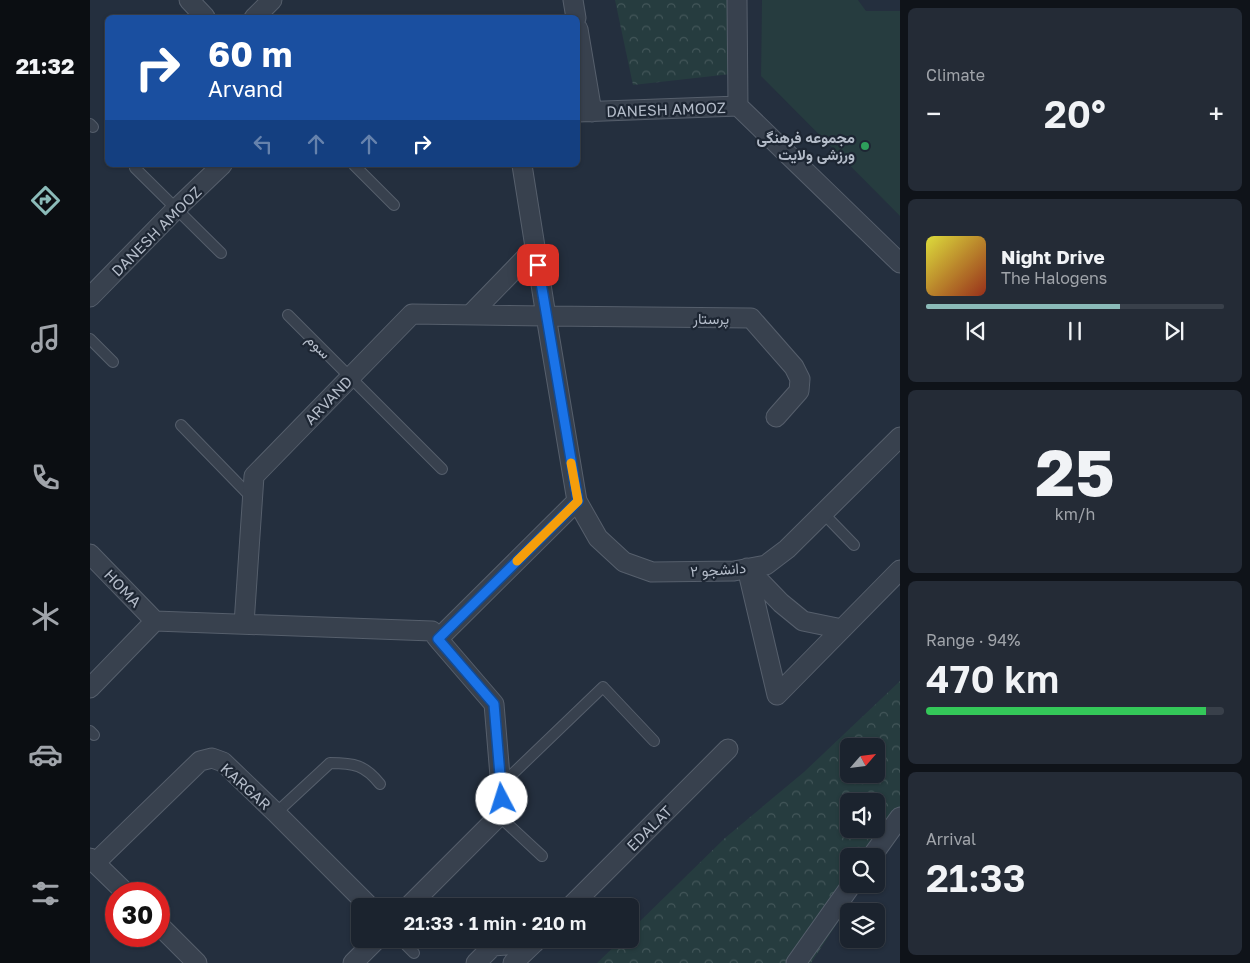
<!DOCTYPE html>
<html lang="en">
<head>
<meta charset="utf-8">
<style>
	:root { --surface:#1b232e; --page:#242b36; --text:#f1f3f6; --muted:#a0a4aa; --line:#39404a; --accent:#8bbbb9 }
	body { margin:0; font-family:"Golos Text",Vazirmatn,sans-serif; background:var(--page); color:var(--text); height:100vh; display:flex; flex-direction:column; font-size:19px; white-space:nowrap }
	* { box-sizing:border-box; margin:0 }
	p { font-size:16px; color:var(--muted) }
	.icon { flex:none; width:28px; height:28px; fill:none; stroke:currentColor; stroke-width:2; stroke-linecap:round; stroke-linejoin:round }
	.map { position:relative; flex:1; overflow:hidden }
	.sheet { display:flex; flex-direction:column; gap:8px; padding:8px; background:#0f1319; width:350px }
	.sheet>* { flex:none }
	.hud { position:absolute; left:15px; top:15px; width:475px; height:152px; border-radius:8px; box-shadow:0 1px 4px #0004,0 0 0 1px var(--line); background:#1a4fa0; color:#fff; overflow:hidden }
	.needle { width:32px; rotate:62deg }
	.tools { position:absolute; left:750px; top:738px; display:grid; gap:10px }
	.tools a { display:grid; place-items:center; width:45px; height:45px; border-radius:8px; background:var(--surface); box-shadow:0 1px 4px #0004,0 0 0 1px var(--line); font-size:25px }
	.speed { position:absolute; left:15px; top:882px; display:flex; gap:10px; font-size:25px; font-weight:700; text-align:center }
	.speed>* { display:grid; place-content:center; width:65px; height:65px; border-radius:50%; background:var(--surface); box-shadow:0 1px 4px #0004,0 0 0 1px var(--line); line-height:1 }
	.speed .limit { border:8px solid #d22; background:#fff; color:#111 }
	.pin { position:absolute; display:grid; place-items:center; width:42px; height:42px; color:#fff; margin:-21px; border-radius:10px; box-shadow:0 2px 8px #0006 }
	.me { position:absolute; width:55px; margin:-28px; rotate:355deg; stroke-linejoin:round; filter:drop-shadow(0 0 4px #0008) }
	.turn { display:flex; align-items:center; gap:18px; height:105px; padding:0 20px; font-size:22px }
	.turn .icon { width:65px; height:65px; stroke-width:2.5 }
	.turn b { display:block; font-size:35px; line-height:42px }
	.lanes { display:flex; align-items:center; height:48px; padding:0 20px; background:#0003; justify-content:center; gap:25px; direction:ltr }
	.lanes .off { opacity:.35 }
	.big { font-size:38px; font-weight:600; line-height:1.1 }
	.sheet .tile { flex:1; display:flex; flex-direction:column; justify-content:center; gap:8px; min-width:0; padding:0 18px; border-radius:8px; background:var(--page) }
	.sheet .dial { align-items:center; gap:0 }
	.dial b { font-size:65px; line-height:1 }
	.song { display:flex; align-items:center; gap:15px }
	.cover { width:60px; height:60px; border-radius:8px; background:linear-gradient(135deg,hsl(60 70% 55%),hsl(10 70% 35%)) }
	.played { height:5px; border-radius:2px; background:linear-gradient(90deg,var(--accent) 65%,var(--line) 65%) }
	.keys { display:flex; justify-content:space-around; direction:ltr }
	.heat { display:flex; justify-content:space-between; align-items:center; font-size:28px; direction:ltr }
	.charge { height:8px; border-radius:4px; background:linear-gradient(90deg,#34c759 94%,var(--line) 0) }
	.trip { position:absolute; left:261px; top:898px; width:288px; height:50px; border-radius:8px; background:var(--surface); box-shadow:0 1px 4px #0004,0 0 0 1px var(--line); font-weight:600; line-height:50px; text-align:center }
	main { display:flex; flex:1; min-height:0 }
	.tab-bar { display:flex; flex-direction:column; width:90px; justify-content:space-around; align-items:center; background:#0b0e12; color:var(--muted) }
	.tab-bar .icon { width:35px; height:35px }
	.tab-bar .active { color:var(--accent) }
	.tab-bar b { font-size:22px; color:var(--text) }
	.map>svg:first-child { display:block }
	.green { fill:#263c3f }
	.forest { fill:url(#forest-crowns); fill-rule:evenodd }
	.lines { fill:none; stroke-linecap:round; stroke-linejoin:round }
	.lane-casing { stroke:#565f6c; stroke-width:12 }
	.street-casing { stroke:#565f6c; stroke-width:21 }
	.lane { stroke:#38414e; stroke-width:10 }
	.street { stroke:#38414e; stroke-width:19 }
	.route-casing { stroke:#114b97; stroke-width:12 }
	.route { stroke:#1a73e8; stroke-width:9 }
	.slow { stroke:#f59e0b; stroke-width:9 }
	.leisure-dot { fill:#2e9e5b; stroke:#1d2633; stroke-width:2 }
	.labels { text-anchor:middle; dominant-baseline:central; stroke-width:4.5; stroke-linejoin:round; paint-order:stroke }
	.street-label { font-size:15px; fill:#b4bcc9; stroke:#1d2633 }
	.poi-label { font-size:15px; font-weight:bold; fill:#b4bcc9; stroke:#1d2633; text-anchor:end }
</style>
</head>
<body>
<main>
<nav class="tab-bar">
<b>21:32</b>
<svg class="icon active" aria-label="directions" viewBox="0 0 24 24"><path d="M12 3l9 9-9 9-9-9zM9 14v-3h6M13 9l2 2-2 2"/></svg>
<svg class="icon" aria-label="music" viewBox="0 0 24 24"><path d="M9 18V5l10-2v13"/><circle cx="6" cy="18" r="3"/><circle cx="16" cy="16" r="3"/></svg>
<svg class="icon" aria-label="phone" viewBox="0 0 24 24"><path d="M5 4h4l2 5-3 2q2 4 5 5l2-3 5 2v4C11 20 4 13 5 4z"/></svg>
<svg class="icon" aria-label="climate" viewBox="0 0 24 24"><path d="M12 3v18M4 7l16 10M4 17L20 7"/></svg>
<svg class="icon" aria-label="car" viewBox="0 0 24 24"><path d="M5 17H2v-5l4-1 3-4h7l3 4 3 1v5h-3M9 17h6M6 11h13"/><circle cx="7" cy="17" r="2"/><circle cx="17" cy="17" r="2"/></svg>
<svg class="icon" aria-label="filters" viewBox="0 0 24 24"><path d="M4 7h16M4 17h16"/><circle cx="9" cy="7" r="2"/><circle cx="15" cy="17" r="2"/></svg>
</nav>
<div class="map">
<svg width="810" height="963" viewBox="0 0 810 963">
	<defs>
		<pattern id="forest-crowns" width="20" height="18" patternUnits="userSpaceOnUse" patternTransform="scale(1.25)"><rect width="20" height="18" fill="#263c3f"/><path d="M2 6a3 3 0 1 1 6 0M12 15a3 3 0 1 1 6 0" fill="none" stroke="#435659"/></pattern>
	</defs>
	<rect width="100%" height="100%" fill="#242f3e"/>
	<path class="green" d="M 672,0 L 768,0 L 776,11 L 810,11 L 810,216 L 671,76 Z"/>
	<path class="forest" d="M 525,0 L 637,0 L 641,74 L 543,85 Z
		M 810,681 L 810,828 L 786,856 L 759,856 L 759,884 L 773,884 L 721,963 L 507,963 L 532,939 L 540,939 L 540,931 L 635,838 L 714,772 ZM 759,746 L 786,746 L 786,774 L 759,774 ZM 759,801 L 786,801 L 786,829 L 759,829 Z"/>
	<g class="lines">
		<defs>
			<path id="lane" d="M 0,124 L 3,127
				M 264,165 L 304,205
				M 45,168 L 131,253
				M 198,315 L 352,469
				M 0,339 L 23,362
				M 91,425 L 162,498
				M 733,513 L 764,545
				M 0,731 L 4,735
				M 411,785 L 513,687 L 564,741
				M 186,813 L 240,763 C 264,763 275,765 290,784
				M 409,816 L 452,856
				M 310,939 L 324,953"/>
			<path id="street" d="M 99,0 L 115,17
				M 483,0 L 486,18
				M 647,0 L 648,106
				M 164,18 L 182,0
				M 488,29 L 502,112
				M 488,112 L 648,106 L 810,263
				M 432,165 L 456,316 L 487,501 L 508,538 L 534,562 L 562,572 L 644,571 L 676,565 L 697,549 L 810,437
				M 0,297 L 87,208 L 132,165
				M 380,315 L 445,248
				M 0,554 L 65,621
				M 154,624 L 164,476 L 322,314 L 456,316 L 661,318 L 704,367 L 710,379 L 709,391 L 686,417
				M 0,688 L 65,621 L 342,631 L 348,639 L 487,501
				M 687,695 L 657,568 L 691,603 L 713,621 L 752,629
				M 687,695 L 810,570
				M 782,856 L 810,817
				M 0,858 L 37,894
				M 5,863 L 110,761 L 122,758 L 133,762 L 186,813 L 279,906
				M 319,906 L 413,812 L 404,704 L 348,639
				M 481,906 L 638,749
				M 69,925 L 107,963
				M 263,963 L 287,939
				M 386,963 L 403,946 L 444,943 L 448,939
				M 423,963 L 444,943
				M 706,963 L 762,884"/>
		</defs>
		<use href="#lane" class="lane-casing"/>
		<use href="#street" class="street-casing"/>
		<use href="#lane" class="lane"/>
		<use href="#street" class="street"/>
	</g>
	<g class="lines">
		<defs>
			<path id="route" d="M 412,799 L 404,704 L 348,639 L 488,501 L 448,265"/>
		</defs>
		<use href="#route" class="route-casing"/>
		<use href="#route" class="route"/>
		<path class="slow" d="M 427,561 L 488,501 L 481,463"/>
	</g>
	<circle class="leisure-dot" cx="775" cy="146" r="5"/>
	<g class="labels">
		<g class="street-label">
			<text transform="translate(576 109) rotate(-2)">DANESH AMOOZ</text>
			<text transform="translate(66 231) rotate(-45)">DANESH AMOOZ</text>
			<text x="621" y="318">پرستار</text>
			<text transform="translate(229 346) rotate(45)">سوم</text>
			<text transform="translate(238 400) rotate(-46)">ARVAND</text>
			<text transform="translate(628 569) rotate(-4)">دانشجو ۲</text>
			<text transform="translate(33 588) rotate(46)">HOMA</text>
			<text transform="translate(156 786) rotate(42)">KARGAR</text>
			<text transform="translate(559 828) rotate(-45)">EDALAT</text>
		</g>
		<g class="poi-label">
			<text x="765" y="137">مجموعه فرهنگی<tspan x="765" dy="17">ورزشی ولایت</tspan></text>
		</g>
	</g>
</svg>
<div class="tools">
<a><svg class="needle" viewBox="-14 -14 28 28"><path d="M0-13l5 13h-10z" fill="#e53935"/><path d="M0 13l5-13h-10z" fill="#a0a4aa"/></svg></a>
<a><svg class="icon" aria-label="sound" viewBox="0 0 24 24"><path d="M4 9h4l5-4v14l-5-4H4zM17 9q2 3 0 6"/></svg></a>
<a><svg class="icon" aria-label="search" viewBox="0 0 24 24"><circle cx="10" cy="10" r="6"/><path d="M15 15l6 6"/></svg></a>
<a><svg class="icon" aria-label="layers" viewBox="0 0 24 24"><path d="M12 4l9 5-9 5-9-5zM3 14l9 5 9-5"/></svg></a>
</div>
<div class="speed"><div class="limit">30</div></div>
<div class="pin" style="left:448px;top:265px;background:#d93025"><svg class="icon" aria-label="arrive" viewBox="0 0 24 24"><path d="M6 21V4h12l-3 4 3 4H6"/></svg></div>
<svg class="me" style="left:412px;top:799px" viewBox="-20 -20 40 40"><circle r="19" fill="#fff"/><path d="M0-13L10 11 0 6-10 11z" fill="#1a73e8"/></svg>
<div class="trip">21:33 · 1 min · 210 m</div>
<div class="hud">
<div class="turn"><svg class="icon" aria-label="right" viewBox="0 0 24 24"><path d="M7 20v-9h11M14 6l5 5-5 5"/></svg><div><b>60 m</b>Arvand</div></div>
<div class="lanes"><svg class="icon off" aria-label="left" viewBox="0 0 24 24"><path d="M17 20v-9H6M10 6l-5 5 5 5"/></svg><svg class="icon off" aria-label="ahead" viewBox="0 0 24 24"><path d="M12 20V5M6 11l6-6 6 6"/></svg><svg class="icon off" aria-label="ahead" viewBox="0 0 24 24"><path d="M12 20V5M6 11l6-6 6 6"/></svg><svg class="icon" aria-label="right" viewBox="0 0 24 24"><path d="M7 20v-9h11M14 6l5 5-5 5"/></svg></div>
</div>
</div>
<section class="sheet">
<div class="tile"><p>Climate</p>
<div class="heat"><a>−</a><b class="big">20°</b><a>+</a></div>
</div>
<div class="tile">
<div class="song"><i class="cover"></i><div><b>Night Drive</b><p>The Halogens</p></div></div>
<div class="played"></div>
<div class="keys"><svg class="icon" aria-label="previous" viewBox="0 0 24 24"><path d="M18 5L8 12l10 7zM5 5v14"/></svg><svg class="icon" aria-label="pause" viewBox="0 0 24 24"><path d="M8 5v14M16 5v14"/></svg><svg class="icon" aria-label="next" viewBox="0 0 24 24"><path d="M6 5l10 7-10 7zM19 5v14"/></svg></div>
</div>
<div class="tile dial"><b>25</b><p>km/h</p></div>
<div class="tile"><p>Range · 94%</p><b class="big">470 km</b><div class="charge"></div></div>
<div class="tile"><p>Arrival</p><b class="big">21:33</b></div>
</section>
</main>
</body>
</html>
